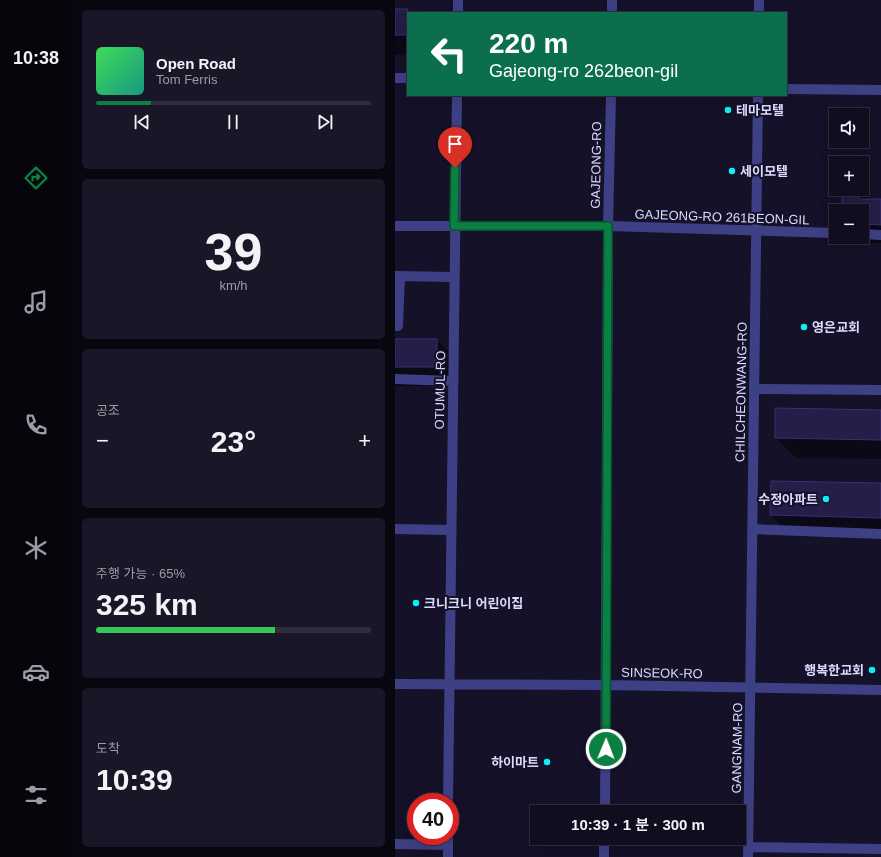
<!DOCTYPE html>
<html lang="ko">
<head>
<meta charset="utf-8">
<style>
	:root { --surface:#0f0d1e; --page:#181627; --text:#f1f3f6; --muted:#9b9ca4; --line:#2f2d3c; --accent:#0b8043 }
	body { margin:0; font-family:Arial,"Noto Sans KR",sans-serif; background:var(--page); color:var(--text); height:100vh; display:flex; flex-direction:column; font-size:15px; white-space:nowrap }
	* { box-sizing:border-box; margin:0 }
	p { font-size:13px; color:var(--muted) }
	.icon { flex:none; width:22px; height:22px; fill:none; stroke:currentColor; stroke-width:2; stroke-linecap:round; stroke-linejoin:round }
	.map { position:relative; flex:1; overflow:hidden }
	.drawer { display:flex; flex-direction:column; gap:10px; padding:10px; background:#080710; width:323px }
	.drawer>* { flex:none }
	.hud { position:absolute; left:12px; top:12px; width:380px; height:84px; border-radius:0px; box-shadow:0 4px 16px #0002,0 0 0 1px var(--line); background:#0b6e4f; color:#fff; overflow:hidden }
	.tools { position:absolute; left:434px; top:108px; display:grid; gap:8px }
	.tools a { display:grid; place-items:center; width:40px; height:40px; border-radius:0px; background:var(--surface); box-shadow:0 4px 16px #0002,0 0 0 1px var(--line); font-size:20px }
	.speed { position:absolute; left:12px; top:793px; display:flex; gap:8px; font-size:20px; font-weight:700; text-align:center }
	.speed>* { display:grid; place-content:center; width:52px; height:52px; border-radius:50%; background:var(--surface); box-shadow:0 4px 16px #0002,0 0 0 1px var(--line); line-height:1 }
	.speed .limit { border:6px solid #d22; background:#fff; color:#111 }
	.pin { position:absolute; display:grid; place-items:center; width:34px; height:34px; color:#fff; margin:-41px -17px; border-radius:50% 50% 50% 0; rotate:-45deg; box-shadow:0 0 4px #0007 }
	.pin .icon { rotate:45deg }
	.me { position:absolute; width:44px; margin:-22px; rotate:1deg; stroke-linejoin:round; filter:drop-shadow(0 0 3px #0008) }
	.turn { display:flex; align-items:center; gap:14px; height:84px; padding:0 16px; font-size:18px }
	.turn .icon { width:52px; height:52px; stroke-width:2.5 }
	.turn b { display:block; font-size:28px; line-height:34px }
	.big { font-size:30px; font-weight:600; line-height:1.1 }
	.drawer .widget { flex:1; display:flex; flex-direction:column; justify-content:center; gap:6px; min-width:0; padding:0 14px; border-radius:6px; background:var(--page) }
	.drawer .dial { align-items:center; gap:0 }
	.dial b { font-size:52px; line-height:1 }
	.song { display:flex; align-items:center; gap:12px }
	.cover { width:48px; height:48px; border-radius:6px; background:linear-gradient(135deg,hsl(130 70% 55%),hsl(170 70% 35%)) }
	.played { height:4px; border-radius:2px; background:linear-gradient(90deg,var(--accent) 20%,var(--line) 20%) }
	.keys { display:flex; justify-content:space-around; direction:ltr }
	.heat { display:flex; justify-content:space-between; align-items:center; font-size:22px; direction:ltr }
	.charge { height:6px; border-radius:3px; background:linear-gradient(90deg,#34c759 65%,var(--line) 0) }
	.trip { position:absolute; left:135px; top:805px; width:216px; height:40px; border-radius:0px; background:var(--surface); box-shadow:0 4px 16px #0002,0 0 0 1px var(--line); font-weight:600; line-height:40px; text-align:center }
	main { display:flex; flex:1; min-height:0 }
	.dock { display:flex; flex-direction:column; width:72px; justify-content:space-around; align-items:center; background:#06050c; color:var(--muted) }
	.dock .icon { width:28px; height:28px }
	.dock .selected { color:var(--accent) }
	.dock b { font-size:18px; color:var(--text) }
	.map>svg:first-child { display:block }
	.shadow { fill:#0007 }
	.building { fill:#241e48; stroke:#393174 }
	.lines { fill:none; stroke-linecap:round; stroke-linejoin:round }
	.minor { stroke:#3e4085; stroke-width:10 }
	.route-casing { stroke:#07532c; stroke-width:10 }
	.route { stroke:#0b8043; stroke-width:7 }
	.poi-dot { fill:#0deff6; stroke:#141128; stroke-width:1.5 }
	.labels { text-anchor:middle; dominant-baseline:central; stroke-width:4; stroke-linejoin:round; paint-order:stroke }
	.poi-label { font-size:13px; font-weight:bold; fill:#dbdafe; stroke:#141128; text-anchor:start }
	.street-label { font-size:13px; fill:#dbdafe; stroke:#141128 }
</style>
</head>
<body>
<main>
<nav class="dock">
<b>10:38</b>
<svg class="icon selected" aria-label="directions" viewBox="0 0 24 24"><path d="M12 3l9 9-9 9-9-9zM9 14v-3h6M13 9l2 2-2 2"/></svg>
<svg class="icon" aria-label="music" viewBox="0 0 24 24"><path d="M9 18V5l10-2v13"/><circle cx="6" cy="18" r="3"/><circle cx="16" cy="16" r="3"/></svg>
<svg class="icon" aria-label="phone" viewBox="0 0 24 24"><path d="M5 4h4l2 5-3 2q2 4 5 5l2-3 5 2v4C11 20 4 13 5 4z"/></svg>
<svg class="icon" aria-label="climate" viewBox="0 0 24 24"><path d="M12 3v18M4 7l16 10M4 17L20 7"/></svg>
<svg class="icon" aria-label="car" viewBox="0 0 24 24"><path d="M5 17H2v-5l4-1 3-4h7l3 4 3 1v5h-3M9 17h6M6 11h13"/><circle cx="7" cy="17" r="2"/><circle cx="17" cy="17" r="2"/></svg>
<svg class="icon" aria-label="filters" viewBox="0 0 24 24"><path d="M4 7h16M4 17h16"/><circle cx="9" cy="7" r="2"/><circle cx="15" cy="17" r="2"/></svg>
</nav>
<section class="drawer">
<div class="widget">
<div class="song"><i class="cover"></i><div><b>Open Road</b><p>Tom Ferris</p></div></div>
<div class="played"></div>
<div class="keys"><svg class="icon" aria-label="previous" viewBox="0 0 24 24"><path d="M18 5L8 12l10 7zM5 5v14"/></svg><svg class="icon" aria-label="pause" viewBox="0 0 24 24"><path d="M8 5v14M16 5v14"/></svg><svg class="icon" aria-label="next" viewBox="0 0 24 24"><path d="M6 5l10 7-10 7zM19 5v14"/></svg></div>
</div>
<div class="widget dial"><b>39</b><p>km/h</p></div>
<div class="widget"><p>공조</p>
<div class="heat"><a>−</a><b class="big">23°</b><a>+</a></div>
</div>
<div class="widget"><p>주행 가능 · 65%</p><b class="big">325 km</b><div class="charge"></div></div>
<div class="widget"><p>도착</p><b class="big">10:39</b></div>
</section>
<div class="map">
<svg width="486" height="857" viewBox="0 0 486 857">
	<rect width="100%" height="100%" fill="#141128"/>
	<path class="shadow" d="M 0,10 L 14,10 L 18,13 L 13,13 L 13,54 L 0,55 Z
		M 448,189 L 466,189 L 477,200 L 486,200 L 486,243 L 467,243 L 461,237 L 467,237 L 467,211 L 448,211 Z
		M 0,340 L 42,340 L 61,360 L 61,386 L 0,386 Z
		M 381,409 L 486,411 L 486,459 L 401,458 L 381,438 Z
		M 486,484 L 486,537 L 395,535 L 376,515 Z"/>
	<path class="building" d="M 0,9 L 13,9 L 13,35 L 0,35 Z
		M 447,189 L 464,189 L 464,199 L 486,199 L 486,225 L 467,224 L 467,211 L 447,211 Z
		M 0,339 L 42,339 L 42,367 L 0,367 Z
		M 380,408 L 486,410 L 486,440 L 380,438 Z
		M 376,481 L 486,483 L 486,518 L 375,515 Z"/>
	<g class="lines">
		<path class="minor" d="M 63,13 L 63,0
			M 217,13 L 217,0
			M 364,13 L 364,0
			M 0,78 L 13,78
			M 391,89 L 486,90
			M 0,226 L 213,226 L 441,233
			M 467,234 L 486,235
			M 0,276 L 59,277
			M 0,326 L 3,326 L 5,276
			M 0,379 L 58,381
			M 359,389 L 486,390
			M 0,529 L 56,530
			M 357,529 L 486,534
			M 0,684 L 212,685 L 486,690
			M 53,802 L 62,95
			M 210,812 L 213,226 L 216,95
			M 0,844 L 53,845
			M 353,847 L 486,849
			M 53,857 L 53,836
			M 209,857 L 209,838
			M 353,857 L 363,95"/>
	</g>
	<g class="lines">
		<defs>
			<path id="route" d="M 60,168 L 59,226 L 213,226 L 211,749"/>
		</defs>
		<use href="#route" class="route-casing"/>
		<use href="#route" class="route"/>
	</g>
	<g class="poi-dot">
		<circle cx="333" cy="110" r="4"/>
		<circle cx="337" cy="171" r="4"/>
		<circle cx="409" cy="327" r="4"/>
		<circle cx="431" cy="499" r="4"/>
		<circle cx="21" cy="603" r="4"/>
		<circle cx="477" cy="670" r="4"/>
		<circle cx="152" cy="762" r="4"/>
	</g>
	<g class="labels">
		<g class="poi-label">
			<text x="341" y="110">테마모텔</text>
			<text x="345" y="171">세이모텔</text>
			<text x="417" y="327">영은교회</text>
			<text x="423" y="499" text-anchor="end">수정아파트</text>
			<text x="29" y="603">크니크니 어린이집</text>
			<text x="469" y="670" text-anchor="end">행복한교회</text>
			<text x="144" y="762" text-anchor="end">하이마트</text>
		</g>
		<g class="street-label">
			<text transform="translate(201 165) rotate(-89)">GAJEONG-RO</text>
			<text transform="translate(327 217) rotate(2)">GAJEONG-RO 261BEON-GIL</text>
			<text transform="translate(45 390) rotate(-89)">OTUMUL-RO</text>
			<text transform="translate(346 392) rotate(-89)">CHILCHEONWANG-RO</text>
			<text transform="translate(267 673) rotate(1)">SINSEOK-RO</text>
			<text transform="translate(342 748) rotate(-89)">GANGNAM-RO</text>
		</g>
	</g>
</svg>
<div class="tools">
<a><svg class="icon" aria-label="sound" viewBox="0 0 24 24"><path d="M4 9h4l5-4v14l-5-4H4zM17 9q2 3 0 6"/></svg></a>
<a>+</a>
<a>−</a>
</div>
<div class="speed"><div class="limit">40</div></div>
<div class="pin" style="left:60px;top:168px;background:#d93025"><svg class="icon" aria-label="arrive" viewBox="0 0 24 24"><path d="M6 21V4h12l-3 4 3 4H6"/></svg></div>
<svg class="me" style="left:211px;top:749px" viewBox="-20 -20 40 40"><circle r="17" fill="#0b8043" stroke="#fff" stroke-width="3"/><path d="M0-11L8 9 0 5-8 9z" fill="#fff"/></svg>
<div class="trip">10:39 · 1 분 · 300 m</div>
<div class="hud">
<div class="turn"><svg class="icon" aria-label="left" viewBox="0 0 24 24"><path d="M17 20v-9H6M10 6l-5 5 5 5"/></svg><div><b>220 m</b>Gajeong-ro 262beon-gil</div></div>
</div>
</div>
</main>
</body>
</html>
